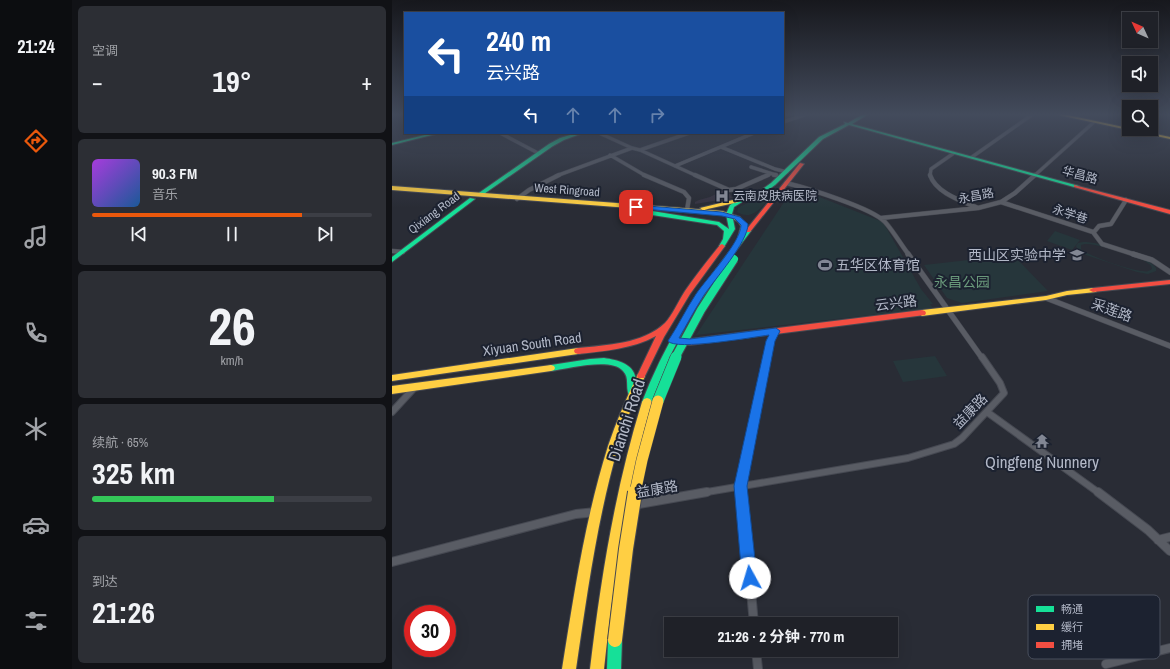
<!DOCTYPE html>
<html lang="zh">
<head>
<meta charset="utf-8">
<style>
	:root { --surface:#1f2128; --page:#2c2e34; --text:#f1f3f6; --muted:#a1a3a8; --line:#3c3e45; --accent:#ea580c }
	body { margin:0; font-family:"Archivo Narrow","Noto Sans SC",sans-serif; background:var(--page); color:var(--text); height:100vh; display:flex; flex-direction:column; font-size:15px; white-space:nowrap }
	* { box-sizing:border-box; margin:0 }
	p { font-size:13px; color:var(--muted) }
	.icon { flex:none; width:22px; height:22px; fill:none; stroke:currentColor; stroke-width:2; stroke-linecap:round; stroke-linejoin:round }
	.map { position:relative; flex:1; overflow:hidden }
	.side { display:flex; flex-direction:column; gap:6px; padding:6px; background:#111216; width:320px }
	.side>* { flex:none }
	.top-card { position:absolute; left:12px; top:12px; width:380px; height:122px; border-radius:0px; box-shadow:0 4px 16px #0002,0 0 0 1px var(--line); background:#1a4fa0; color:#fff; overflow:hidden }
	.needle { width:26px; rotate:314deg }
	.controls { position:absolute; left:730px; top:12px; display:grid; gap:8px }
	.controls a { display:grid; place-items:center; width:36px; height:36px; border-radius:0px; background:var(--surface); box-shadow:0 4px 16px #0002,0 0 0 1px var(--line); font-size:20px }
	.speed { position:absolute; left:12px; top:605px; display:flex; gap:8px; font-size:20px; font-weight:700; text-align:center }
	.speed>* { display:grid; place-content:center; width:52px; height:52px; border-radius:50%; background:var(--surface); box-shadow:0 4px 16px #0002,0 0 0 1px var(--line); line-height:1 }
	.speed .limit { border:6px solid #d22; background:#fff; color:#111 }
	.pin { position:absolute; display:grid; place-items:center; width:34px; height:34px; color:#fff; margin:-17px; border-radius:8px; box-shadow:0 2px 6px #0006 }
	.me { position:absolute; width:44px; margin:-22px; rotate:354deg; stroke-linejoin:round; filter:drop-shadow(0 0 3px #0008) }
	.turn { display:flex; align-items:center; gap:14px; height:84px; padding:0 16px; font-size:18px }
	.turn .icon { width:52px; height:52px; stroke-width:2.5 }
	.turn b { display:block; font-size:28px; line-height:34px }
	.lanes { display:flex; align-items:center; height:38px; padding:0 16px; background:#0003; justify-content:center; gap:20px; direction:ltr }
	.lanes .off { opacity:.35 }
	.big { font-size:30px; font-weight:700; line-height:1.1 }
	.side .widget { flex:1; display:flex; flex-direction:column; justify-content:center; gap:6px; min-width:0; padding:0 14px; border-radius:6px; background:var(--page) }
	.side .dial { align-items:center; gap:0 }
	.dial b { font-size:52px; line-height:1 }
	.song { display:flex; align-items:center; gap:12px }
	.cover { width:48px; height:48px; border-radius:6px; background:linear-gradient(135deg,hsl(280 70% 55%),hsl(210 70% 35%)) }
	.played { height:4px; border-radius:2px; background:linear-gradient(90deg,var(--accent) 75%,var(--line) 75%) }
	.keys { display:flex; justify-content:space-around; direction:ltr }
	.heat { display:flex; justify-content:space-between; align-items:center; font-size:22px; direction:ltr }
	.charge { height:6px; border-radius:3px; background:linear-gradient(90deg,#34c759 65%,var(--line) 0) }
	.trip { position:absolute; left:272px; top:617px; width:234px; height:40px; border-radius:0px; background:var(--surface); box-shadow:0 4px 16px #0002,0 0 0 1px var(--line); font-weight:700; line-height:40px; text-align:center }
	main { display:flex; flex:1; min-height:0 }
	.menu { display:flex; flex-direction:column; width:72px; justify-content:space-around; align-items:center; background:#0c0d10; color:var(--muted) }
	.menu .icon { width:28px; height:28px }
	.menu .on { color:var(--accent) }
	.menu b { font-size:18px; color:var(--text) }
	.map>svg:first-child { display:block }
	.medical { fill:#363442 }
	.green { fill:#26363b; fill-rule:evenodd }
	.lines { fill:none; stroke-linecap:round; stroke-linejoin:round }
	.street-far4-casing { stroke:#464952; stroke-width:4 }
	.street-far3-casing { stroke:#464952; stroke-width:5 }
	.street-far2-casing { stroke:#464952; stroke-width:6 }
	.street-far1-casing { stroke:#464952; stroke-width:8 }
	.street-casing { stroke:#464952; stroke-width:10 }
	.fast-casing { stroke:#464952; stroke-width:2 }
	.slow-casing { stroke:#464952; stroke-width:2 }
	.jam-casing { stroke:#464952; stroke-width:2 }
	.street-far4 { stroke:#595c64; stroke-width:3 }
	.street-far3 { stroke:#595c64; stroke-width:4 }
	.street-far2 { stroke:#595c64; stroke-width:5 }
	.street-far1 { stroke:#595c64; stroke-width:6 }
	.street { stroke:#595c64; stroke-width:8 }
	.fast { fill:#16e098; fill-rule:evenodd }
	.slow { fill:#ffcf43; fill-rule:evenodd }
	.jam { fill:#f24e42; fill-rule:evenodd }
	.fast-bridge-far1-casing { stroke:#464851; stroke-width:10; stroke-linecap:butt }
	.fast-bridge-casing { stroke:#464851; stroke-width:12; stroke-linecap:butt }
	.slow-bridge-far1-casing { stroke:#464851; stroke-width:12; stroke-linecap:butt }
	.slow-bridge-casing { stroke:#464851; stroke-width:16; stroke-linecap:butt }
	.fast-bridge-far1 { stroke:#16e098; stroke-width:8 }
	.fast-bridge { stroke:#16e098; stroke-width:11 }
	.slow-bridge-far1 { stroke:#ffcf43; stroke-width:11 }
	.slow-bridge { stroke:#ffcf43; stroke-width:14 }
	.route { fill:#1a73e8; stroke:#114b97 }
	.labels { text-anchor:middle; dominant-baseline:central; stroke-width:4; stroke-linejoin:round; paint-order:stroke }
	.far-street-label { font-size:12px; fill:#b2b8c7; stroke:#1c2230 }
	.far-poi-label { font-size:12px; fill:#b2b8c7; stroke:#1c2230; text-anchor:start }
	.poi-label { font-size:14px; fill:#b2b8c7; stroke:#1c2230; text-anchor:end }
	.park-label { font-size:14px; fill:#69987a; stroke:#1c2230 }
	.street-label { font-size:14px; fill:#b2b8c7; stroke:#1c2230 }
	.near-street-label { font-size:17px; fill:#b2b8c7; stroke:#1c2230 }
	.near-poi-label { font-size:17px; fill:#b2b8c7; stroke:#1c2230 }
	.key { fill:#1c2230; stroke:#494f5d; stroke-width:1 }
	.key-label { font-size:11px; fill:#b2b8c7 }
</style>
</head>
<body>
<main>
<nav class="menu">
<b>21:24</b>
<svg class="icon on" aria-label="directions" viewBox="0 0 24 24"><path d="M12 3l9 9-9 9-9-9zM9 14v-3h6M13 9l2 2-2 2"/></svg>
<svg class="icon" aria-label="music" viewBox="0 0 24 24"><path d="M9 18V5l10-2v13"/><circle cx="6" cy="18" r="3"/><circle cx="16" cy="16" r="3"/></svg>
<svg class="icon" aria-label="phone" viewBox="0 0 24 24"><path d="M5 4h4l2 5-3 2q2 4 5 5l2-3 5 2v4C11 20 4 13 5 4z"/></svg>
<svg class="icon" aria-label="climate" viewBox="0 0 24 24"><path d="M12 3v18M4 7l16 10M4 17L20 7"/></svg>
<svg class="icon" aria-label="car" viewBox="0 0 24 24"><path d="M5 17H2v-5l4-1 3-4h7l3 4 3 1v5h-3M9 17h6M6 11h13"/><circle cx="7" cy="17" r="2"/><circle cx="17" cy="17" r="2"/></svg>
<svg class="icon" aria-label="filters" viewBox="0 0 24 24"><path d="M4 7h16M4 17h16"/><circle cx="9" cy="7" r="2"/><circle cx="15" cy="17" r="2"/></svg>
</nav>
<section class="side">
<div class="widget"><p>空调</p>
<div class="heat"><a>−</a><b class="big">19°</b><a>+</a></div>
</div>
<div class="widget">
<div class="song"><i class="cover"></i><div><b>90.3 FM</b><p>音乐</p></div></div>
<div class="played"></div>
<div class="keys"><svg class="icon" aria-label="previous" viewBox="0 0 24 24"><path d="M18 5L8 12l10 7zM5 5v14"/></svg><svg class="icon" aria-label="pause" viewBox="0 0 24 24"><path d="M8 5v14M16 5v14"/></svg><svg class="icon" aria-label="next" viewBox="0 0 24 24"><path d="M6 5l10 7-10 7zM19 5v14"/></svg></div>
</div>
<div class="widget dial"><b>26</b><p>km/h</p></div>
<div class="widget"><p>续航 · 65%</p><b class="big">325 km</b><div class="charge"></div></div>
<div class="widget"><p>到达</p><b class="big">21:26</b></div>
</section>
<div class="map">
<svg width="778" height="669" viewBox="0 0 778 669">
	<rect width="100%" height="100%" fill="#292c35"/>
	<path class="medical" d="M 332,190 L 338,194 L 340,198 L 303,204 L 303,202 L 307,200 L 318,197 Z"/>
	<path class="green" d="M 387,186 C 386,188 381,194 378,198 C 369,208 359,221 345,212 L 346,208 L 349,206 L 373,195 Z
		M 402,187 L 491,222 L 529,289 L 541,304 L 538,304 L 541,308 L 304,335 Z
		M 663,231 L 688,240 L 680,250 L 655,241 Z
		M 691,242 C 705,241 757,256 764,268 L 764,271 L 756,274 L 745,272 L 694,255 L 686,250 L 684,246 L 686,243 ZM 693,244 C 703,243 750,257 757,264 C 760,266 759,266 760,269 C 757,271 755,272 751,271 C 740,271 696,256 689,249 L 689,245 Z
		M 621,255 L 656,291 L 570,303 L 555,298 L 532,265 Z
		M 543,356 L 555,376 L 511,382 L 501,361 Z"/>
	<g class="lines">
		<defs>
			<path id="street-far4" d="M 684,117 L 687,114
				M 391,122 L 415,114
				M 108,133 L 146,153
				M 207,133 L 240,148
				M 329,147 L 383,169 L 395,172
				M 248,150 L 297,133
				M 218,155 L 254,176
				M 580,157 L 641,114
				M 283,166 L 362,133
				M 359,167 L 384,175
				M 164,176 L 240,148 L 248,150 L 305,176
				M 374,176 L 378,174
				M 538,176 L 539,169 L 562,153
				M 642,176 L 702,122"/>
			<path id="street-far3" d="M 252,175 L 292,192 L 297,198 L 295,210
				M 303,175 L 337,190 L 344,189 L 376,175
				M 382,175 L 384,175
				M 538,175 C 544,193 570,201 586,208
				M 394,183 C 415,188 480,208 493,222 C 502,232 509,245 517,255
				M 125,199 L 137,190 L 167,175
				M 609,202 L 701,232 L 710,244 L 744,255
				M 489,218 L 586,208 L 609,202 L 623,193 L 643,175
				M 702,232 L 707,226 L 719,224 L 734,200
				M 0,251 L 11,252"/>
			<path id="street-far2" d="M 516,254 L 590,358
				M 741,254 L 760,260 L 778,272
				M 654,298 L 778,346
				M 375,358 L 378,341 L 383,331"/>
			<path id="street-far1" d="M 0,412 L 23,387
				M 595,412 L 707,493
				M 309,493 L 516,458 L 562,444 L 570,438 L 612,393 L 608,383 L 590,357
				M 350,493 L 349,487 L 375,357"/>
			<path id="street" d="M 350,492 L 362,624
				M 706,492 L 756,530 L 778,551
				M 241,505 L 315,492
				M 766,540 L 778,537
				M 0,562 L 184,514 L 204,512
				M 364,650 L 366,669
				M 714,664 L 778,648"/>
			<path id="fast" d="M 471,114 L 477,114 L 460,124 L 687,186 L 682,187 L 457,125 L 431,139 L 383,185 L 369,195 L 350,202 L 342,207 L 340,214 L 343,229 L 332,247 L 330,248 L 327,246 L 331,239 L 332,231 L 325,225 L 260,215 L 257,213 L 260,211 L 327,222 L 337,229 L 334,214 L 338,205 L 346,200 L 365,193 L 379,183 L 427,137 L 453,124 L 452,122 L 456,123 Z
				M 41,133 L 48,133 L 0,145 L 0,143 Z
				M 185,133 L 191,133 L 172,140 L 161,146 L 89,196 L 84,195 L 157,144 L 168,138 Z
				M 78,198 L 83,199 L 0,262 L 0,257 Z
				M 356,229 L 359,231 L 328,272 L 301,312 L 278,356 L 258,405 L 255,406 L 252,405 L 250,402 C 275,337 311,284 354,230 Z
				M 212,358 C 226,360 244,364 244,382 C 244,387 245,390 243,395 L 240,396 L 237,395 C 233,387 238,378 231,371 C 219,357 176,369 159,371 L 156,370 L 155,368 L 156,366 L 159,365 L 198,359 Z
				M 223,633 L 228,635 L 230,640 L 229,669 L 215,669 L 216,640 L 218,635 Z"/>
			<path id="slow" d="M 662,114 L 671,114 L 778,137 L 778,139 Z
				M 0,186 L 330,211 L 348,217 L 355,226 L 352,237 L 349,239 L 346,237 L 349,226 C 345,219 338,217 330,215 L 0,190 Z
				M 345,199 L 348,201 L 347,202 L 311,210 L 308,208 Z
				M 701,288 L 705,290 L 704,292 L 675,295 L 654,300 L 530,316 L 526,313 L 530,310 L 654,296 L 675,291 Z
				M 186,348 L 189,349 L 190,351 L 189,353 L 186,354 L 0,381 L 0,375 Z
				M 159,365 L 162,366 L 163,368 L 162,370 L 159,371 L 0,394 L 0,386 Z
				M 249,373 L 252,374 L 253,376 C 243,399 233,423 226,447 C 205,520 195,595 184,669 L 170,669 C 182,594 193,519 216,446 C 224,422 234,399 245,376 L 246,374 Z
				M 255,398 L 258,399 L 260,402 C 234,490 222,578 212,669 L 198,669 C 209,578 223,489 250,402 L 252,399 Z"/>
			<path id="jam" d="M 408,163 L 412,164 L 358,232 L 354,232 L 354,230 Z
				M 682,185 L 778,210 L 778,214 L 682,187 Z
				M 330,244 L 333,246 L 298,294 L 272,337 L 252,378 L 246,378 L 245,376 L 264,336 C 240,349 213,351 186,354 L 183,353 L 182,351 L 183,349 L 186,348 C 215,345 251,344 273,323 C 280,316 287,300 293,291 C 304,275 316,260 328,245 Z
				M 778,280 L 778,284 L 701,292 L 697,290 L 701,288 Z
				M 530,310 L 533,311 L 534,313 L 533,315 L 298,345 L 287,344 L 283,341 L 287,338 L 298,339 Z"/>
		</defs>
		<use href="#street-far4" class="street-far4-casing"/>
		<use href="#street-far3" class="street-far3-casing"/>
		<use href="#street-far2" class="street-far2-casing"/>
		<use href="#street-far1" class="street-far1-casing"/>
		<use href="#street" class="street-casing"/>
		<use href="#fast" class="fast-casing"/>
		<use href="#slow" class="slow-casing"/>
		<use href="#jam" class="jam-casing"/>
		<use href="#street-far4" class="street-far4"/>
		<use href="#street-far3" class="street-far3"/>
		<use href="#street-far2" class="street-far2"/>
		<use href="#street-far1" class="street-far1"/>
		<use href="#street" class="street"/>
		<use href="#fast" class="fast"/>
		<use href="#slow" class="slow"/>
		<use href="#jam" class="jam"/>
		<defs>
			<path id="fast-bridge-far1" d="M 283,358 L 309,310 L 342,259"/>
			<path id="fast-bridge" d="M 266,401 L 284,357"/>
			<path id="slow-bridge-far1" d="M 243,493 L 250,460 L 266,401"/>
			<path id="slow-bridge" d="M 223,640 L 234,549 L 243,492"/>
		</defs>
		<use href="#fast-bridge-far1" class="fast-bridge-far1-casing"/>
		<use href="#fast-bridge" class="fast-bridge-casing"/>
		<use href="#slow-bridge-far1" class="slow-bridge-far1-casing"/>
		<use href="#slow-bridge" class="slow-bridge-casing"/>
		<use href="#fast-bridge-far1" class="fast-bridge-far1"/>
		<use href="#fast-bridge" class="fast-bridge"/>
		<use href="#slow-bridge-far1" class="slow-bridge-far1"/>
		<use href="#slow-bridge" class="slow-bridge"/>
	</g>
	<linearGradient id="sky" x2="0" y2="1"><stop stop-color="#17181d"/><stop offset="0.55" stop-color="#434b5c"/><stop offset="1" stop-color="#434b5c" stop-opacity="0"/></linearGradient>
	<rect width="778" height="208" fill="url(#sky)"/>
	<path class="route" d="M 244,205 L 330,212 L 348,217 L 356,224 C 356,242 323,279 312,295 C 303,309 295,324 287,338 L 298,339 L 384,328 L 388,331 L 383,341 L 355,486 L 365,578 L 363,583 L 358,585 L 352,583 L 350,578 L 342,486 L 374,341 L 377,335 C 362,337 283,351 276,341 C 286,326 294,309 304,294 C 315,278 349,242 349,225 L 343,219 L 330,216 L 241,208 L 241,206 Z"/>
	<defs>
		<symbol id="hospital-bare" viewBox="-9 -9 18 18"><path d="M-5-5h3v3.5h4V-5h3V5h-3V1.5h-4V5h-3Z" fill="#828794" stroke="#1c2230" stroke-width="2.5" paint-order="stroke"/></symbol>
		<symbol id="school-bare" viewBox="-9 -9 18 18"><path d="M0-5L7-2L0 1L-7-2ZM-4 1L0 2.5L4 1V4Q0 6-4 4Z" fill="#828794" stroke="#1c2230" stroke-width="2.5" paint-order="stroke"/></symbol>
		<symbol id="stadium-bare" viewBox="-9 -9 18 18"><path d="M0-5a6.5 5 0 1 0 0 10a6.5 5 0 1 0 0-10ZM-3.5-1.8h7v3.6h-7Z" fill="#828794" stroke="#1c2230" stroke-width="2.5" paint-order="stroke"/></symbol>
		<symbol id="temple-bare" viewBox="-9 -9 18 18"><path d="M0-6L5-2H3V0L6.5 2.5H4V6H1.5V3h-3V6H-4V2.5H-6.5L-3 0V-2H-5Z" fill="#828794" stroke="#1c2230" stroke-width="2.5" paint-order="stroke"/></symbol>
	</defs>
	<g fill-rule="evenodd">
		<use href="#hospital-bare" x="320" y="186" width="20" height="20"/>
		<use href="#school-bare" x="675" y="245" width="20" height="20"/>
		<use href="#stadium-bare" x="423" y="255" width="20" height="20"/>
		<use href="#temple-bare" x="640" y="431" width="20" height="20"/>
	</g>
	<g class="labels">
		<g class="far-street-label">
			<text transform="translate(688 175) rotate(15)">华昌路</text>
			<text transform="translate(175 190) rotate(4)">West Ringroad</text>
			<text transform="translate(584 196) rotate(-11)">永昌路</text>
			<text transform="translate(42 213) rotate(-37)">Qixiang Road</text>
			<text transform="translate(678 214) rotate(18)">永学巷</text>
		</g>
		<g class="far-poi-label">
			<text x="341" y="196">云南皮肤病医院</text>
		</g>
		<g class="poi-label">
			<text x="674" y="255">西山区实验中学</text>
			<text x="444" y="265" text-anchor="start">五华区体育馆</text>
		</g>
		<g class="park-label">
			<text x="570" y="282">永昌公园</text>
		</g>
		<g class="street-label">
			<text transform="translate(504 303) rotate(-7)">云兴路</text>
			<text transform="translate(720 310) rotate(20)">采莲路</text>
			<text transform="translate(140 344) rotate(-8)">Xiyuan South Road</text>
			<text transform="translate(578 411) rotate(-46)">益康路</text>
			<text transform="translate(265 489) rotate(-10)">益康路</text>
		</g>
		<g class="near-street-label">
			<text transform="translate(234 420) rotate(-72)">Dianchi Road</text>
		</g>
		<g class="near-poi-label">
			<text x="650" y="461">Qingfeng Nunnery</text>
		</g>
	</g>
	<rect x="636" y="595" width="132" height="64" rx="6" class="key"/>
	<rect x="644" y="606" width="18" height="6" fill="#16e098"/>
	<rect x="644" y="624" width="18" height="6" fill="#ffcf43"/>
	<rect x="644" y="642" width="18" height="6" fill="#f24e42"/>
	<g class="key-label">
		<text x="669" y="613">畅通</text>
		<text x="669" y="631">缓行</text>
		<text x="669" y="649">拥堵</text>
	</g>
</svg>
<div class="controls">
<a><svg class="needle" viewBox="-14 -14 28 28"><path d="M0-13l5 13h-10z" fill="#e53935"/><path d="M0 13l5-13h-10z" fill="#a1a3a8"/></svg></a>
<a><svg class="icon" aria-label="sound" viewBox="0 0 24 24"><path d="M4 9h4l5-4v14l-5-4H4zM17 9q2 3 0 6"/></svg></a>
<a><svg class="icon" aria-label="search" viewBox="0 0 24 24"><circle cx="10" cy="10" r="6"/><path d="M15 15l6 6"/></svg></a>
</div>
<div class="speed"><div class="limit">30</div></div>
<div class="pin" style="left:244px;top:207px;background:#d93025"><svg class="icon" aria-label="arrive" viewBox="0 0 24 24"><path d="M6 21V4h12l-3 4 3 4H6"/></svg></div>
<svg class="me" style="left:358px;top:578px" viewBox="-20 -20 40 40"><circle r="19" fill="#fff"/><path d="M0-13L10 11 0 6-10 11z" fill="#1a73e8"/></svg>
<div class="trip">21:26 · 2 分钟 · 770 m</div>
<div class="top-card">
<div class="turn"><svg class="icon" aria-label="left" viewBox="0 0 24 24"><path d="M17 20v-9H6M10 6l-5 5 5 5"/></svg><div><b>240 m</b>云兴路</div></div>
<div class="lanes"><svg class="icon" aria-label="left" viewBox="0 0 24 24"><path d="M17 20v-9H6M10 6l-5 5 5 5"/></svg><svg class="icon off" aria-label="ahead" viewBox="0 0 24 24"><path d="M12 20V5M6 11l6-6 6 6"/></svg><svg class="icon off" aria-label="ahead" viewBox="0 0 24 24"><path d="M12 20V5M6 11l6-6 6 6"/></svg><svg class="icon off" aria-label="right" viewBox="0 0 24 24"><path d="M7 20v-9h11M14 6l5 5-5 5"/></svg></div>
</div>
</div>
</main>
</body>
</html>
